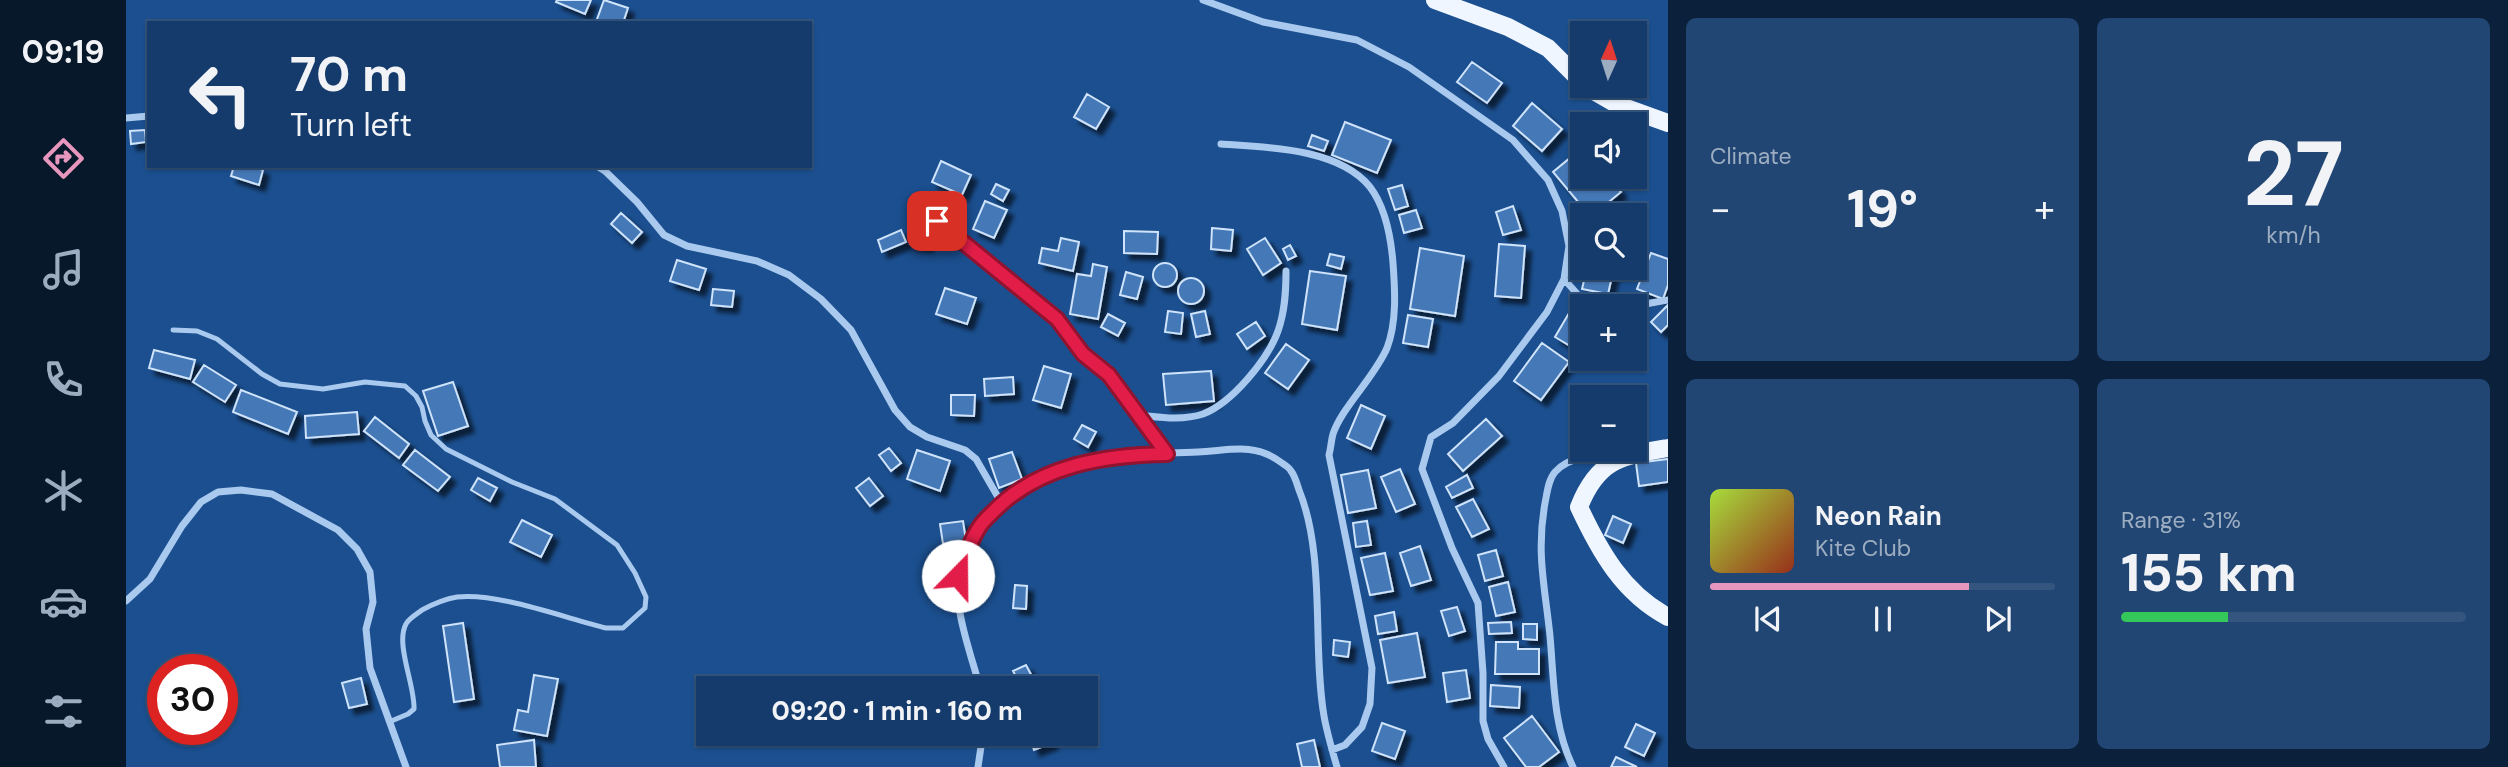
<!DOCTYPE html>
<html lang="en">
<head>
<meta charset="utf-8">
<style>
	:root { --surface:#143b6b; --page:#214673; --text:#f1f3f6; --muted:#9dadc1; --line:#33557e; --accent:#e797bd }
	body { margin:0; font-family:"DM Sans",sans-serif; background:var(--page); color:var(--text); height:100vh; display:flex; flex-direction:column; font-size:26px; white-space:nowrap }
	* { box-sizing:border-box; margin:0 }
	p { font-size:23px; color:var(--muted) }
	.icon { flex:none; width:38px; height:38px; fill:none; stroke:currentColor; stroke-width:2; stroke-linecap:round; stroke-linejoin:round }
	.map { position:relative; flex:1; overflow:hidden }
	.panel { display:flex; flex-direction:column; gap:18px; padding:18px; background:#0b203b; width:840px }
	.panel>* { flex:none }
	.guide { position:absolute; left:21px; top:21px; width:665px; height:147px; border-radius:0px; box-shadow:0 2px 5px #0004,0 0 0 2px var(--line); background:#143b6b; color:var(--text); overflow:hidden }
	.needle { width:46px; rotate:3deg }
	.fabs { position:absolute; left:1444px; top:21px; display:grid; gap:14px }
	.fabs a { display:grid; place-items:center; width:77px; height:77px; border-radius:0px; background:var(--surface); box-shadow:0 2px 5px #0004,0 0 0 2px var(--line); font-size:35px }
	.speed { position:absolute; left:21px; top:654px; display:flex; gap:14px; font-size:35px; font-weight:700; text-align:center }
	.speed>* { display:grid; place-content:center; width:91px; height:91px; border-radius:50%; background:var(--surface); box-shadow:0 2px 5px #0004,0 0 0 2px var(--line); line-height:1 }
	.speed .limit { border:10px solid #d22; background:#fff; color:#111 }
	.pin { position:absolute; display:grid; place-items:center; width:60px; height:60px; color:#fff; margin:-30px; border-radius:14px; box-shadow:0 4px 10px #0006 }
	.me { position:absolute; width:77px; margin:-38px; rotate:22deg; stroke-linejoin:round; filter:drop-shadow(0 0 5px #0008) }
	.turn { display:flex; align-items:center; gap:24px; height:147px; padding:0 28px; font-size:32px }
	.turn .icon { width:91px; height:91px; stroke-width:2.5 }
	.turn b { display:block; font-size:49px; line-height:60px }
	.big { font-size:52px; font-weight:800; line-height:1.1 }
	.panel .card { flex:1; display:flex; flex-direction:column; justify-content:center; gap:10px; min-width:0; padding:0 24px; border-radius:10px; background:var(--page) }
	.panel .dial { align-items:center; gap:0 }
	.dial b { font-size:91px; line-height:1 }
	.song { display:flex; align-items:center; gap:21px }
	.cover { width:84px; height:84px; border-radius:10px; background:linear-gradient(135deg,hsl(80 70% 55%),hsl(10 70% 35%)) }
	.played { height:7px; border-radius:4px; background:linear-gradient(90deg,var(--accent) 75%,var(--line) 75%) }
	.keys { display:flex; justify-content:space-around; direction:ltr }
	.heat { display:flex; justify-content:space-between; align-items:center; font-size:38px; direction:ltr }
	.charge { height:10px; border-radius:5px; background:linear-gradient(90deg,#34c759 31%,var(--line) 0) }
	.panel .tiles { flex:1; display:grid; gap:18px; grid-template-columns:repeat(2,1fr) }
	.trip { position:absolute; left:570px; top:676px; width:402px; height:70px; border-radius:0px; background:var(--surface); box-shadow:0 2px 5px #0004,0 0 0 2px var(--line); font-weight:800; line-height:70px; text-align:center }
	main { display:flex; flex:1; min-height:0 }
	.menu { display:flex; flex-direction:column; width:126px; justify-content:space-around; align-items:center; background:#08182b; color:var(--muted) }
	.menu .icon { width:49px; height:49px }
	.menu .active { color:var(--accent) }
	.menu b { font-size:32px; color:var(--text) }
	.map>svg:first-child { display:block }
	.building { fill:#4478b7; stroke:#cfe3fa; stroke-width:2; filter:url(#shadow) }
	.lines { fill:none; stroke-linecap:round; stroke-linejoin:round }
	.lane { stroke:#a9c9ee; stroke-width:5 }
	.street { stroke:#a9c9ee; stroke-width:7 }
	.primary { stroke:#f0f6ff; stroke-width:18 }
	.route-casing { stroke:#92132f; stroke-width:18 }
	.route { stroke:#e11d48; stroke-width:12 }
</style>
</head>
<body>
<main>
<nav class="menu">
<b>09:19</b>
<svg class="icon active" aria-label="directions" viewBox="0 0 24 24"><path d="M12 3l9 9-9 9-9-9zM9 14v-3h6M13 9l2 2-2 2"/></svg>
<svg class="icon" aria-label="music" viewBox="0 0 24 24"><path d="M9 18V5l10-2v13"/><circle cx="6" cy="18" r="3"/><circle cx="16" cy="16" r="3"/></svg>
<svg class="icon" aria-label="phone" viewBox="0 0 24 24"><path d="M5 4h4l2 5-3 2q2 4 5 5l2-3 5 2v4C11 20 4 13 5 4z"/></svg>
<svg class="icon" aria-label="climate" viewBox="0 0 24 24"><path d="M12 3v18M4 7l16 10M4 17L20 7"/></svg>
<svg class="icon" aria-label="car" viewBox="0 0 24 24"><path d="M5 17H2v-5l4-1 3-4h7l3 4 3 1v5h-3M9 17h6M6 11h13"/><circle cx="7" cy="17" r="2"/><circle cx="17" cy="17" r="2"/></svg>
<svg class="icon" aria-label="filters" viewBox="0 0 24 24"><path d="M4 7h16M4 17h16"/><circle cx="9" cy="7" r="2"/><circle cx="15" cy="17" r="2"/></svg>
</nav>
<div class="map">
<svg width="1542" height="767" viewBox="0 0 1542 767">
	<defs>
		<filter id="shadow"><feDropShadow dx="6" dy="6" stdDeviation="2" flood-color="#0009"/></filter>
	</defs>
	<rect width="100%" height="100%" fill="#1b4f8f"/>
	<path class="building" d="M 431,0 L 465,0 L 459,14 L 430,2 Z
		M 478,0 L 502,8 L 497,23 L 470,22 Z
		M 1456,47 L 1456,67 L 1448,62 Z
		M 1346,62 L 1376,83 L 1361,103 L 1331,82 Z
		M 961,94 L 983,107 L 970,129 L 948,117 Z
		M 1406,103 L 1436,129 L 1416,151 L 1387,126 Z
		M 1219,122 L 1265,140 L 1251,173 L 1206,155 Z
		M 19,130 L 20,142 L 5,144 L 4,131 Z
		M 1186,135 L 1202,141 L 1198,151 L 1182,146 Z
		M 1456,148 L 1456,177 L 1482,177 L 1495,192 L 1467,215 L 1463,215 L 1427,172 Z
		M 815,161 L 845,175 L 836,195 L 806,182 Z
		M 108,166 L 126,166 L 137,170 L 133,185 L 105,176 Z
		M 870,184 L 883,190 L 877,201 L 865,194 Z
		M 1276,185 L 1282,206 L 1269,210 L 1262,189 Z
		M 859,201 L 881,210 L 868,238 L 847,229 Z
		M 1387,206 L 1395,230 L 1377,235 L 1370,212 Z
		M 1290,210 L 1296,228 L 1278,233 L 1273,215 Z
		M 495,213 L 516,232 L 506,243 L 485,224 Z
		M 1086,228 L 1107,230 L 1105,251 L 1085,249 Z
		M 786,229 L 802,230 L 801,246 L 784,244 Z
		M 775,230 L 780,242 L 756,252 L 752,240 Z
		M 998,231 L 1032,232 L 1031,254 L 998,253 Z
		M 935,238 L 953,242 L 947,271 L 913,263 L 916,248 L 932,251 Z
		M 1139,238 L 1155,263 L 1137,275 L 1121,249 Z
		M 1373,244 L 1399,246 L 1395,298 L 1369,296 Z
		M 1164,245 L 1170,256 L 1162,260 L 1157,249 Z
		M 1294,248 L 1338,256 L 1329,316 L 1284,309 Z
		M 1525,253 L 1542,259 L 1542,285 L 1537,299 L 1511,289 Z
		M 1204,254 L 1218,257 L 1215,269 L 1201,265 Z
		M 551,260 L 580,269 L 573,290 L 544,281 Z
		M1027 275a12 12 0 1 1 24 0a12 12 0 1 1-24 0Z
		M 967,264 L 981,267 L 972,319 L 944,314 L 951,274 L 965,276 Z
		M 1461,268 L 1488,268 L 1482,294 L 1456,289 Z
		M 1184,271 L 1220,276 L 1211,330 L 1176,324 Z
		M 1000,272 L 1017,277 L 1011,299 L 994,295 Z
		M1052 291a13 13 0 1 1 26 0a13 13 0 1 1-26 0Z
		M 819,288 L 850,298 L 841,324 L 810,314 Z
		M 587,289 L 608,291 L 606,307 L 585,305 Z
		M 1542,305 L 1542,325 L 1535,332 L 1525,322 Z
		M 1446,308 L 1456,313 L 1456,341 L 1451,350 L 1429,337 Z
		M 1042,311 L 1057,313 L 1055,334 L 1039,332 Z
		M 1079,311 L 1084,334 L 1070,337 L 1065,314 Z
		M 982,314 L 999,323 L 992,336 L 975,327 Z
		M 1282,315 L 1307,319 L 1302,347 L 1277,343 Z
		M 1130,322 L 1139,336 L 1121,349 L 1111,334 Z
		M 1416,343 L 1443,362 L 1415,400 L 1388,381 Z
		M 1160,344 L 1183,360 L 1162,389 L 1139,373 Z
		M 28,350 L 69,360 L 64,379 L 23,368 Z
		M 78,365 L 110,385 L 99,402 L 67,382 Z
		M 918,366 L 945,374 L 935,408 L 907,400 Z
		M 1085,371 L 1088,401 L 1040,405 L 1037,374 Z
		M 887,377 L 888,394 L 859,396 L 858,379 Z
		M 327,382 L 342,426 L 312,436 L 297,391 Z
		M 115,390 L 171,412 L 162,434 L 107,412 Z
		M 825,395 L 849,395 L 848,416 L 825,415 Z
		M 1235,405 L 1259,416 L 1245,449 L 1221,438 Z
		M 231,412 L 233,434 L 180,438 L 179,416 Z
		M 249,417 L 283,444 L 273,458 L 238,431 Z
		M 1360,419 L 1376,436 L 1337,471 L 1322,454 Z
		M 956,425 L 970,432 L 962,447 L 948,439 Z
		M 763,448 L 775,463 L 765,471 L 753,455 Z
		M 289,450 L 324,477 L 312,491 L 277,465 Z
		M 791,450 L 824,461 L 814,491 L 781,479 Z
		M 886,452 L 896,479 L 873,488 L 863,459 Z
		M 1542,459 L 1542,482 L 1513,486 L 1510,463 Z
		M 1274,469 L 1289,504 L 1270,512 L 1255,477 Z
		M 1242,470 L 1250,508 L 1222,513 L 1215,475 Z
		M 1341,475 L 1347,488 L 1326,498 L 1320,487 Z
		M 352,478 L 371,488 L 364,501 L 345,490 Z
		M 743,478 L 757,496 L 744,506 L 730,488 Z
		M 1347,499 L 1363,529 L 1346,537 L 1330,507 Z
		M 1487,516 L 1505,524 L 1497,543 L 1479,535 Z
		M 396,520 L 426,535 L 415,557 L 384,542 Z
		M 837,521 L 840,541 L 817,544 L 814,524 Z
		M 1241,521 L 1245,545 L 1230,547 L 1227,523 Z
		M 1294,546 L 1305,580 L 1285,586 L 1274,553 Z
		M 1370,550 L 1377,576 L 1359,581 L 1352,555 Z
		M 1259,553 L 1267,591 L 1244,595 L 1235,558 Z
		M 1382,582 L 1389,612 L 1370,616 L 1363,587 Z
		M 889,585 L 901,586 L 900,609 L 887,608 Z
		M 1331,607 L 1339,631 L 1323,636 L 1315,611 Z
		M 1268,612 L 1271,631 L 1252,634 L 1249,616 Z
		M 1385,622 L 1386,633 L 1363,634 L 1362,623 Z
		M 337,623 L 348,699 L 328,702 L 317,626 Z
		M 1397,624 L 1411,624 L 1411,640 L 1397,639 Z
		M 1291,633 L 1299,677 L 1262,683 L 1254,640 Z
		M 1208,640 L 1224,642 L 1222,657 L 1207,655 Z
		M 1370,642 L 1392,642 L 1392,649 L 1413,649 L 1413,674 L 1369,674 Z
		M 900,665 L 909,682 L 896,688 L 887,671 Z
		M 1340,670 L 1344,698 L 1321,702 L 1317,673 Z
		M 408,675 L 432,679 L 421,736 L 388,730 L 392,710 L 402,712 Z
		M 235,678 L 241,704 L 223,708 L 216,683 Z
		M 1365,685 L 1394,687 L 1393,708 L 1364,706 Z
		M 1406,716 L 1433,752 L 1413,767 L 1400,767 L 1378,738 Z
		M 1256,723 L 1279,731 L 1269,759 L 1246,751 Z
		M 1510,724 L 1529,733 L 1518,756 L 1499,747 Z
		M 902,733 L 923,733 L 926,743 L 908,750 Z
		M 408,740 L 410,767 L 374,767 L 371,745 Z
		M 1188,740 L 1194,767 L 1176,767 L 1171,744 Z
		M 1490,757 L 1511,767 L 1485,767 Z"/>
	<g class="lines">
		<path class="lane" d="M 47,330 L 71,331 L 91,339 L 136,374 L 154,384 L 197,389 L 239,382 L 279,386 L 290,396 L 296,407 L 299,421 L 305,435 L 320,449 L 386,482 L 429,499 L 491,545 L 509,573 L 520,597 L 519,608 L 497,628 L 480,628 C 439,618 370,592 331,597 C 319,599 307,604 296,610 C 291,614 283,618 280,624 C 269,644 289,685 288,709 L 282,714 L 263,722"/>
		<path class="street" d="M 1077,0 L 1137,22 L 1231,40 L 1283,67 L 1387,140 L 1422,180 L 1436,211 L 1443,246 L 1438,279 L 1421,312 L 1373,376 L 1327,423 L 1305,437 L 1296,469 L 1326,548 L 1352,603 L 1357,673 L 1357,721 L 1362,739 L 1378,767
			M 0,118 L 23,116
			M 1095,144 C 1140,147 1213,148 1244,187 C 1260,208 1265,238 1267,263 C 1269,290 1271,322 1261,348 C 1248,378 1216,407 1207,434 C 1205,441 1205,448 1203,455 L 1246,668 L 1244,704 L 1236,727 L 1219,745 L 1206,750
			M 471,166 L 479,171 L 511,202 L 538,235 L 561,246 L 631,261 L 663,275 L 695,299 L 725,330 L 769,410 L 784,427 L 801,437 L 839,450 L 850,459 L 876,504
			M 811,221 L 931,319 L 957,354 L 983,375 L 1041,454
			M 1438,279 L 1453,296 L 1476,306
			M 1508,306 L 1542,300
			M 1012,415 C 1033,417 1056,421 1077,414 C 1106,403 1142,359 1152,331 C 1159,311 1160,292 1160,271
			M 0,601 L 24,579 L 56,526 L 75,502 L 92,492 L 115,490 L 146,494 L 212,530 L 231,549 L 244,572 L 247,602 L 240,629 L 244,668 L 280,767
			M 854,688 C 846,657 826,605 833,574 C 846,511 907,473 966,460 C 1000,452 1037,454 1072,452 C 1101,451 1127,442 1153,461 C 1157,464 1163,467 1165,471 C 1169,476 1171,484 1173,490 C 1200,556 1186,646 1198,716 C 1201,733 1206,750 1211,767
			M 852,767 L 857,733
			M 1447,767 C 1427,726 1428,680 1424,636 C 1419,587 1410,553 1419,503 C 1421,494 1422,480 1429,472 C 1443,456 1469,455 1489,455"/>
		<path class="primary" d="M 1309,0 L 1382,27 L 1422,48 L 1456,82
			M 1459,86 L 1492,105 L 1542,123
			M 1542,448 C 1495,456 1472,459 1453,507 C 1474,552 1497,593 1542,617"/>
	</g>
	<g class="lines">
		<defs>
			<path id="route" d="M 811,221 L 931,319 L 957,354 L 983,375 L 1041,454 C 979,455 914,465 869,510 C 864,515 858,520 854,526 C 844,541 838,559 832,576"/>
		</defs>
		<use href="#route" class="route-casing"/>
		<use href="#route" class="route"/>
	</g>
</svg>
<div class="fabs">
<a><svg class="needle" viewBox="-14 -14 28 28"><path d="M0-13l5 13h-10z" fill="#e53935"/><path d="M0 13l5-13h-10z" fill="#9dadc1"/></svg></a>
<a><svg class="icon" aria-label="sound" viewBox="0 0 24 24"><path d="M4 9h4l5-4v14l-5-4H4zM17 9q2 3 0 6"/></svg></a>
<a><svg class="icon" aria-label="search" viewBox="0 0 24 24"><circle cx="10" cy="10" r="6"/><path d="M15 15l6 6"/></svg></a>
<a>+</a>
<a>−</a>
</div>
<div class="speed"><div class="limit">30</div></div>
<div class="pin" style="left:811px;top:221px;background:#d93025"><svg class="icon" aria-label="arrive" viewBox="0 0 24 24"><path d="M6 21V4h12l-3 4 3 4H6"/></svg></div>
<svg class="me" style="left:832px;top:576px" viewBox="-20 -20 40 40"><circle r="19" fill="#fff"/><path d="M0-13L10 11 0 6-10 11z" fill="#e11d48"/></svg>
<div class="trip">09:20 · 1 min · 160 m</div>
<div class="guide">
<div class="turn"><svg class="icon" aria-label="left" viewBox="0 0 24 24"><path d="M17 20v-9H6M10 6l-5 5 5 5"/></svg><div><b>70 m</b>Turn left</div></div>
</div>
</div>
<section class="panel">
<div class="tiles">
<div class="card"><p>Climate</p>
<div class="heat"><a>−</a><b class="big">19°</b><a>+</a></div>
</div>
<div class="card dial"><b>27</b><p>km/h</p></div>
<div class="card">
<div class="song"><i class="cover"></i><div><b>Neon Rain</b><p>Kite Club</p></div></div>
<div class="played"></div>
<div class="keys"><svg class="icon" aria-label="previous" viewBox="0 0 24 24"><path d="M18 5L8 12l10 7zM5 5v14"/></svg><svg class="icon" aria-label="pause" viewBox="0 0 24 24"><path d="M8 5v14M16 5v14"/></svg><svg class="icon" aria-label="next" viewBox="0 0 24 24"><path d="M6 5l10 7-10 7zM19 5v14"/></svg></div>
</div>
<div class="card"><p>Range · 31%</p><b class="big">155 km</b><div class="charge"></div></div>
</div>
</section>
</main>
</body>
</html>
